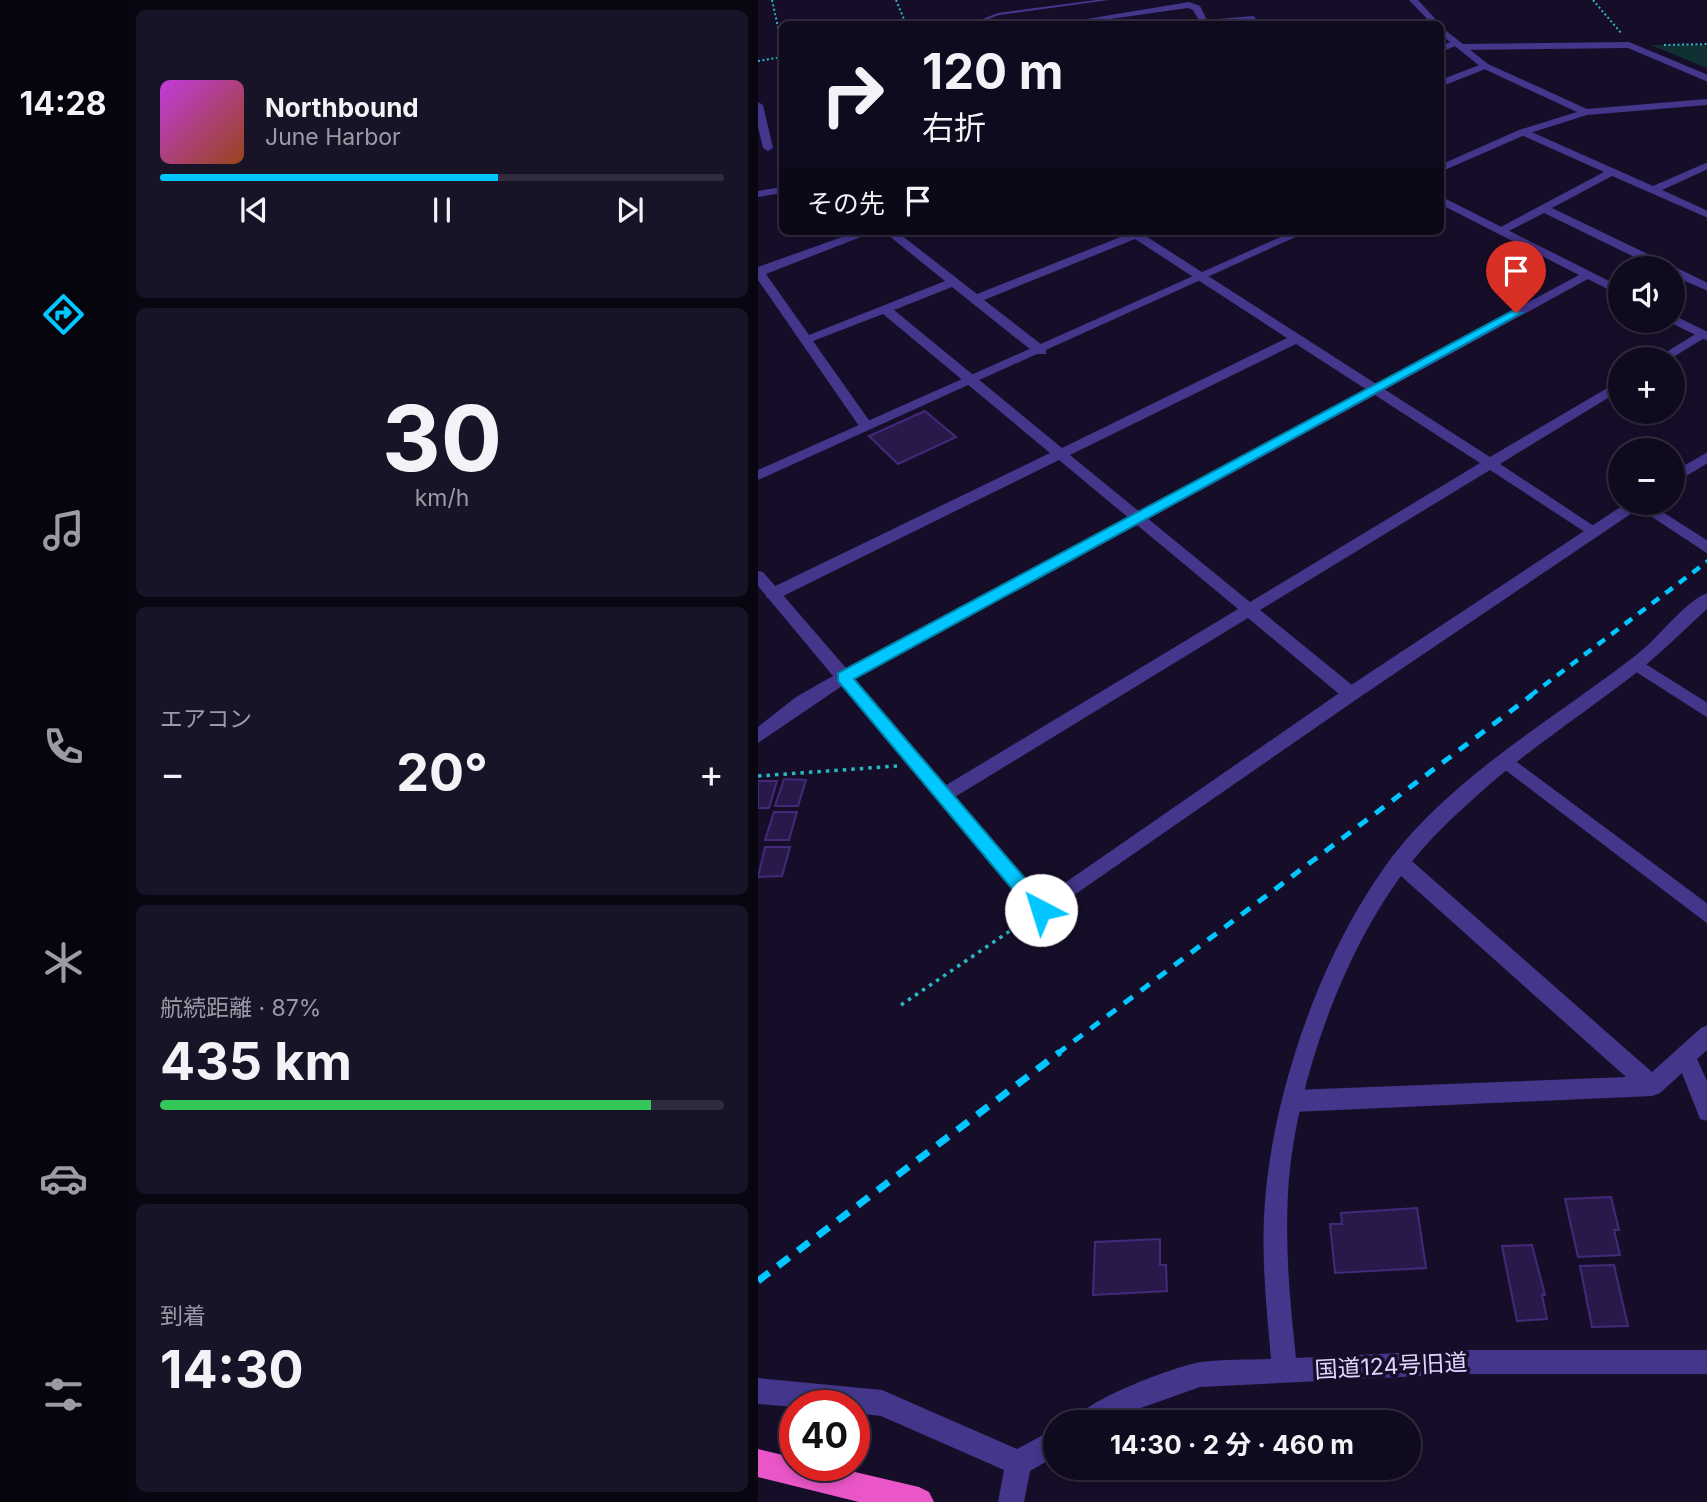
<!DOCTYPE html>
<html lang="ja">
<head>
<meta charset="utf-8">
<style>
	:root { --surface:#100a1f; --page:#191328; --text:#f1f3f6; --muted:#9c9aa4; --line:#302b3d; --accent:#01c6ff }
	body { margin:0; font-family:Inter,"Noto Sans JP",sans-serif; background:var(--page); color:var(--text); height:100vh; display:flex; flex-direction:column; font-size:26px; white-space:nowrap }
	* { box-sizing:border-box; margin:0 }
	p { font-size:23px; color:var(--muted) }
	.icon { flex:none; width:38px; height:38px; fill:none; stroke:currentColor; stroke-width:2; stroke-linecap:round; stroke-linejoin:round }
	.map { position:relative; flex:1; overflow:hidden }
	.sheet { display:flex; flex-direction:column; gap:10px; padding:10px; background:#090611; width:632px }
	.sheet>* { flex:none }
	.hud { position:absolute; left:21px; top:21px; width:665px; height:214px; border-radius:10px; box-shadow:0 4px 10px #0003,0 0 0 2px var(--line); background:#100a1f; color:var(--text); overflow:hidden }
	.tools { position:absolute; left:850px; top:256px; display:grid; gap:14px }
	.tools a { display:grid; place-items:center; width:77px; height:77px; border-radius:50%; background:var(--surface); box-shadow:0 4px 10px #0003,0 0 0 2px var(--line); font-size:35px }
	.speed { position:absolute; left:21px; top:1390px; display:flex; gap:14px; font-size:35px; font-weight:700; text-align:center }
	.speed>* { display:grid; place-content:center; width:91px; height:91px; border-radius:50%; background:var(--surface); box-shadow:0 4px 10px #0003,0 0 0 2px var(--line); line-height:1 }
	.speed .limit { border:10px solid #d22; background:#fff; color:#111 }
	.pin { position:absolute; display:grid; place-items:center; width:60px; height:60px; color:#fff; margin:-72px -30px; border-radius:50% 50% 50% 0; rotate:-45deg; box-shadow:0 0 7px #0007 }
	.pin .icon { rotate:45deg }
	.me { position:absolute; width:77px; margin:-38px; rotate:320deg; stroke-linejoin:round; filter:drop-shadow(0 0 5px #0008) }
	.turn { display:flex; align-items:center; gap:24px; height:147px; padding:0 28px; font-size:32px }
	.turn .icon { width:91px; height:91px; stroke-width:2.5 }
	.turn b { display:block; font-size:49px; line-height:60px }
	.then { display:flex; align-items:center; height:66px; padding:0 28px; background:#0003; gap:14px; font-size:26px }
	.big { font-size:52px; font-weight:700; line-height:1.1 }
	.sheet .widget { flex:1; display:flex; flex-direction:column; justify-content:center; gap:10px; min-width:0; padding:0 24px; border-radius:10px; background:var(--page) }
	.sheet .dial { align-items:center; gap:0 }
	.dial b { font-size:91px; line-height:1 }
	.song { display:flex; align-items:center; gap:21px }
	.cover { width:84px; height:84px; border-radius:10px; background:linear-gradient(135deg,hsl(290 70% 55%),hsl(20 70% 35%)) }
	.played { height:7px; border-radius:4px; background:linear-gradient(90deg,var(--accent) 60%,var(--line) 60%) }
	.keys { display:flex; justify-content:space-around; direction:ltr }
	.heat { display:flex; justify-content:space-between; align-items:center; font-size:38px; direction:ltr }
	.charge { height:10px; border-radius:5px; background:linear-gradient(90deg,#34c759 87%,var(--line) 0) }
	.trip { position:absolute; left:285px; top:1410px; width:378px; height:70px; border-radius:35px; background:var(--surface); box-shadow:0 4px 10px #0003,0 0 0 2px var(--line); font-weight:700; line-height:70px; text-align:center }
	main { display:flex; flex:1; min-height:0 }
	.menu { display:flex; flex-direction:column; width:126px; justify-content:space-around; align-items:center; background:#06040c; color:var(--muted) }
	.menu .icon { width:49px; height:49px }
	.menu .active { color:var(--accent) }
	.menu b { font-size:32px; color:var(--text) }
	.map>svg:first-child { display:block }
	.green { fill:#103033 }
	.building { fill:#29194b; stroke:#432979; stroke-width:2 }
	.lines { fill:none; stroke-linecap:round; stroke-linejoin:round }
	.path-far1 { stroke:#27b8c2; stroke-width:2; stroke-dasharray:2 2.5; stroke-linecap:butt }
	.path { stroke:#27b8c2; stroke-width:3.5; stroke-dasharray:3.5 5; stroke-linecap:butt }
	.service { fill:#43368b; fill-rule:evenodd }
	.minor { fill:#43368b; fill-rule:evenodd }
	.tertiary { fill:#43368b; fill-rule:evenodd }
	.trunk { fill:#ea56c7; fill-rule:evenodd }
	.rail-far2 { stroke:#01c6ff; stroke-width:4.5; stroke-dasharray:9 8; stroke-linecap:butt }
	.rail-far1 { stroke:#01c6ff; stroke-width:5; stroke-dasharray:11 10; stroke-linecap:butt }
	.rail { stroke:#01c6ff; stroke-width:7; stroke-dasharray:14 11; stroke-linecap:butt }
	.route { fill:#01c6ff; stroke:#0181a6; stroke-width:2 }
	.labels { text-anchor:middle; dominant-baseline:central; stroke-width:7; stroke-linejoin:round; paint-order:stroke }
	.near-street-label { font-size:23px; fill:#dfd5ff; stroke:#160e29 }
</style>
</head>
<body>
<main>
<nav class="menu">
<b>14:28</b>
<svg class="icon active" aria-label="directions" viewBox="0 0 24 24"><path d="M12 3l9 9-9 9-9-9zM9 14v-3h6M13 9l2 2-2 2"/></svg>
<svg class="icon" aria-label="music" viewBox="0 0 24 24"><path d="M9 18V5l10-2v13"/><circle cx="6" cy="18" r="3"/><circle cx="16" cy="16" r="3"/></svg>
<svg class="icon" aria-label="phone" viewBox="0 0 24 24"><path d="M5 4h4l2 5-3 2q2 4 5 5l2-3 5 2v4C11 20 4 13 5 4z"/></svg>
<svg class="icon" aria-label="climate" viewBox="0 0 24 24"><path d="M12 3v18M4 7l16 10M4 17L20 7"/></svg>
<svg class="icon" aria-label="car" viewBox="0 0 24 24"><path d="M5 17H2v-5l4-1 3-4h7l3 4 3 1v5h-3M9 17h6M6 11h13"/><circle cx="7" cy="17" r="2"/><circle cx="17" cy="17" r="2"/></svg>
<svg class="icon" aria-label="filters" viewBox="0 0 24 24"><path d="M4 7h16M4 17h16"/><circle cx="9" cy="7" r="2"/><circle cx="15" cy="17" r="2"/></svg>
</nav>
<section class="sheet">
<div class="widget">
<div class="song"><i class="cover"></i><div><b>Northbound</b><p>June Harbor</p></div></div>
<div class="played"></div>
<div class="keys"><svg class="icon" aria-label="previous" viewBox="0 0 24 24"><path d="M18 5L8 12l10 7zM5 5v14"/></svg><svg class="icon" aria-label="pause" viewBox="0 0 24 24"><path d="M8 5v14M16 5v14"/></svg><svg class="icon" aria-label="next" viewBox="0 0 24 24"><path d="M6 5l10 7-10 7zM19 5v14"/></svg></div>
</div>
<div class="widget dial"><b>30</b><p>km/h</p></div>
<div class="widget"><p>エアコン</p>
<div class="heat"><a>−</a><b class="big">20°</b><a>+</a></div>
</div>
<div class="widget"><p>航続距離 · 87%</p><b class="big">435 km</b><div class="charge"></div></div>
<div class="widget"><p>到着</p><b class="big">14:30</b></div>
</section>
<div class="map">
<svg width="950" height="1502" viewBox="0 0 950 1502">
	<rect width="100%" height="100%" fill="#160e29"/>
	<path class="green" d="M 893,45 L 949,45 L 949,68 Z"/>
	<path class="building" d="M 167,411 L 198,437 L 140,464 L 111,436 Z
		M 26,779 L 48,780 L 40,806 L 17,806 Z
		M 0,781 L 19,781 L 11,808 L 0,808 Z
		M 16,812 L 39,812 L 31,840 L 7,840 Z
		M 7,847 L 32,847 L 24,876 L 0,877 Z
		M 853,1197 L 861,1230 L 856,1230 L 862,1255 L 820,1257 L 807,1199 Z
		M 659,1208 L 668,1268 L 577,1273 L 572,1224 L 584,1224 L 583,1213 Z
		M 402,1239 L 402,1265 L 408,1265 L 409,1291 L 335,1295 L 337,1242 Z
		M 774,1245 L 787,1295 L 784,1295 L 789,1319 L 759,1321 L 744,1246 Z
		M 856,1265 L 870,1326 L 834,1327 L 822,1266 Z"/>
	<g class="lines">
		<path class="path-far1" d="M 14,0 L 24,45
			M 138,0 L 148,24
			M 835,0 L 863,33
			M 906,45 L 950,44
			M 0,61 L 24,57"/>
		<path class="path" d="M 0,776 L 139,766
			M 143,1005 L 268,920"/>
		<path class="service" d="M 338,0 L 351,0 L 241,15 L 220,23 L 191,24 L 219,21 L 240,13 Z"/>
		<path class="minor" d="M 431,2 L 442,6 L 449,20 L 495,16 L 504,24 L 493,22 L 443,24 L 435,10 L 430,8 L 317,24 L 298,24 Z
			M 678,19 L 675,24 L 628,24 L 632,21 Z
			M 698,40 L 702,44 L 871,42 L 950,75 L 950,82 L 870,48 L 702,50 L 698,46 L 682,52 L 682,46 Z
			M 727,63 L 730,64 L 730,68 L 682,87 L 682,80 Z
			M 0,102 L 5,105 L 15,148 L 10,151 L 5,148 L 0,127 Z
			M 761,130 L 769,130 L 895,186 L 950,162 L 950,169 L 904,190 L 950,211 L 950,218 L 854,176 L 794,208 L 950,283 L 950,291 L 915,276 L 915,268 L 899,268 L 786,213 L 747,233 L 739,233 L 739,229 L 846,172 L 761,134 Z
			M 24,187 L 24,193 L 0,197 L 0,191 Z
			M 101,231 L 118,231 L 8,274 L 51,335 L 187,281 L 125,231 L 138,231 L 219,294 L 370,234 L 366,231 L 380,231 L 732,457 L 863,380 L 863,390 L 742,464 L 845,532 L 838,537 L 833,536 L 732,470 L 502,610 L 599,689 L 601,694 L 599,699 L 587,699 L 490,618 L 192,800 L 180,800 L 177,795 L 180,790 L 480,609 L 301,460 L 21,598 L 9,598 L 7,594 L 9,590 L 292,453 L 125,314 L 55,341 L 115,426 L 113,429 L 103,429 L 0,280 L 0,267 ZM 377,239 L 529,338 L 304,448 L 136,310 L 194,287 L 278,354 L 288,354 L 288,348 L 226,300 ZM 538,344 L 722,463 L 492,602 L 312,455 Z
			M 944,330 L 950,333 L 948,337 L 912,359 L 897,359 Z
			M 889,502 L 950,541 L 950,554 L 873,503 Z
			M 878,658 L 950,703 L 950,718 L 872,668 L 870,664 Z
			M 748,754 L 950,904 L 950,924 L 742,766 L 739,761 L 742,756 Z
			M 641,854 L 648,856 L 894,1072 L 943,1028 L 950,1025 L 950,1049 L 939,1059 L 950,1083 L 950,1121 L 942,1119 L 924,1073 L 902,1093 L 894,1096 L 535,1112 L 527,1108 L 524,1101 L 527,1094 L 535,1090 L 868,1077 L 634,868 L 632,862 L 634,856 Z"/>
		<path class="tertiary" d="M 651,0 L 660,0 L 682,24 L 674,24 Z
			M 682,26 L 730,64 L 829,109 L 950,99 L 950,105 L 829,115 L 769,134 L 682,172 L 682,165 L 761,130 L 819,112 L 724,68 L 682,34 Z
			M 682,196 L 863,287 L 863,296 L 830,279 L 97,679 L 285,898 L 587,689 L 870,502 L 888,502 L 886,505 L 599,699 L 283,918 L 276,916 L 84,686 L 0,743 L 0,727 L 38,697 L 75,676 L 0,586 L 0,571 L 5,572 L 88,668 L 821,275 L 682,204 Z
			M 536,231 L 551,231 L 0,480 L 0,470 Z
			M 915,315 L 950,332 L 950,341 L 911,322 L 915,320 Z
			M 950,452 L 950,463 L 915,484 L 915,472 Z
			M 950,593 L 950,608 C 927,629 906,650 883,669 C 830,711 773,747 723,792 C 697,815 670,840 649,868 C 584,952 536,1088 530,1193 C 527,1248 532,1303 538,1358 L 702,1350 L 950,1350 L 950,1374 L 702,1374 L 442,1387 L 366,1414 L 352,1423 L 314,1423 C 323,1401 418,1366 443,1362 C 466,1359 491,1360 513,1359 C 508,1303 502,1246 508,1190 C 519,1079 567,946 634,857 C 687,788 766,737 835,687 C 854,673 873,660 890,645 C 905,631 932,598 950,593 Z
			M 0,1378 L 124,1390 L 259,1449 L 298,1428 L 298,1456 L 272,1471 L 266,1502 L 240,1502 L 246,1470 L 123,1416 L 96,1413 L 96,1405 L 37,1407 L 0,1404 Z"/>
		<path class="trunk" d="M 0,1449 L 37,1458 L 37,1465 L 67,1465 L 161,1487 L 171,1492 L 176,1502 L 101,1502 L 0,1477 Z"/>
		<path class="rail-far2" d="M 772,696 L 950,561"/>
		<path class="rail-far1" d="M 299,1054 L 774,695"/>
		<path class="rail" d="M 0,1281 L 302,1052"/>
	</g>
	<path class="route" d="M 754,311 L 764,313 L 96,679 L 289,904 L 291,910 L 289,915 L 276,915 L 80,681 L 80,673 Z"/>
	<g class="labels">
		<g class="near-street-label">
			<text transform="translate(633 1366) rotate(-3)">国道124号旧道</text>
		</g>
	</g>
</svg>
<div class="tools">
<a><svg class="icon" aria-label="sound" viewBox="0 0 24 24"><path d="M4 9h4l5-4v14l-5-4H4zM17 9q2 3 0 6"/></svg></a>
<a>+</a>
<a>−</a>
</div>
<div class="speed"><div class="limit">40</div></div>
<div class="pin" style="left:758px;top:313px;background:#d93025"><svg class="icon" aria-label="arrive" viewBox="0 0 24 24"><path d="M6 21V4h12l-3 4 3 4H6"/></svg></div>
<svg class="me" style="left:283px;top:910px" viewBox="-20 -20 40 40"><circle r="19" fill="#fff"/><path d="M0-13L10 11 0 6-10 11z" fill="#01c6ff"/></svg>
<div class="trip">14:30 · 2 分 · 460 m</div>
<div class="hud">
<div class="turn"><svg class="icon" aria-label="right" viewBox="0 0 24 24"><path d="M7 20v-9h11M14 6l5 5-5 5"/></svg><div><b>120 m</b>右折</div></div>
<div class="then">その先<svg class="icon" aria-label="arrive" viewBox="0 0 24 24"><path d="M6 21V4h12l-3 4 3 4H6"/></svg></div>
</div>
</div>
</main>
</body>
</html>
